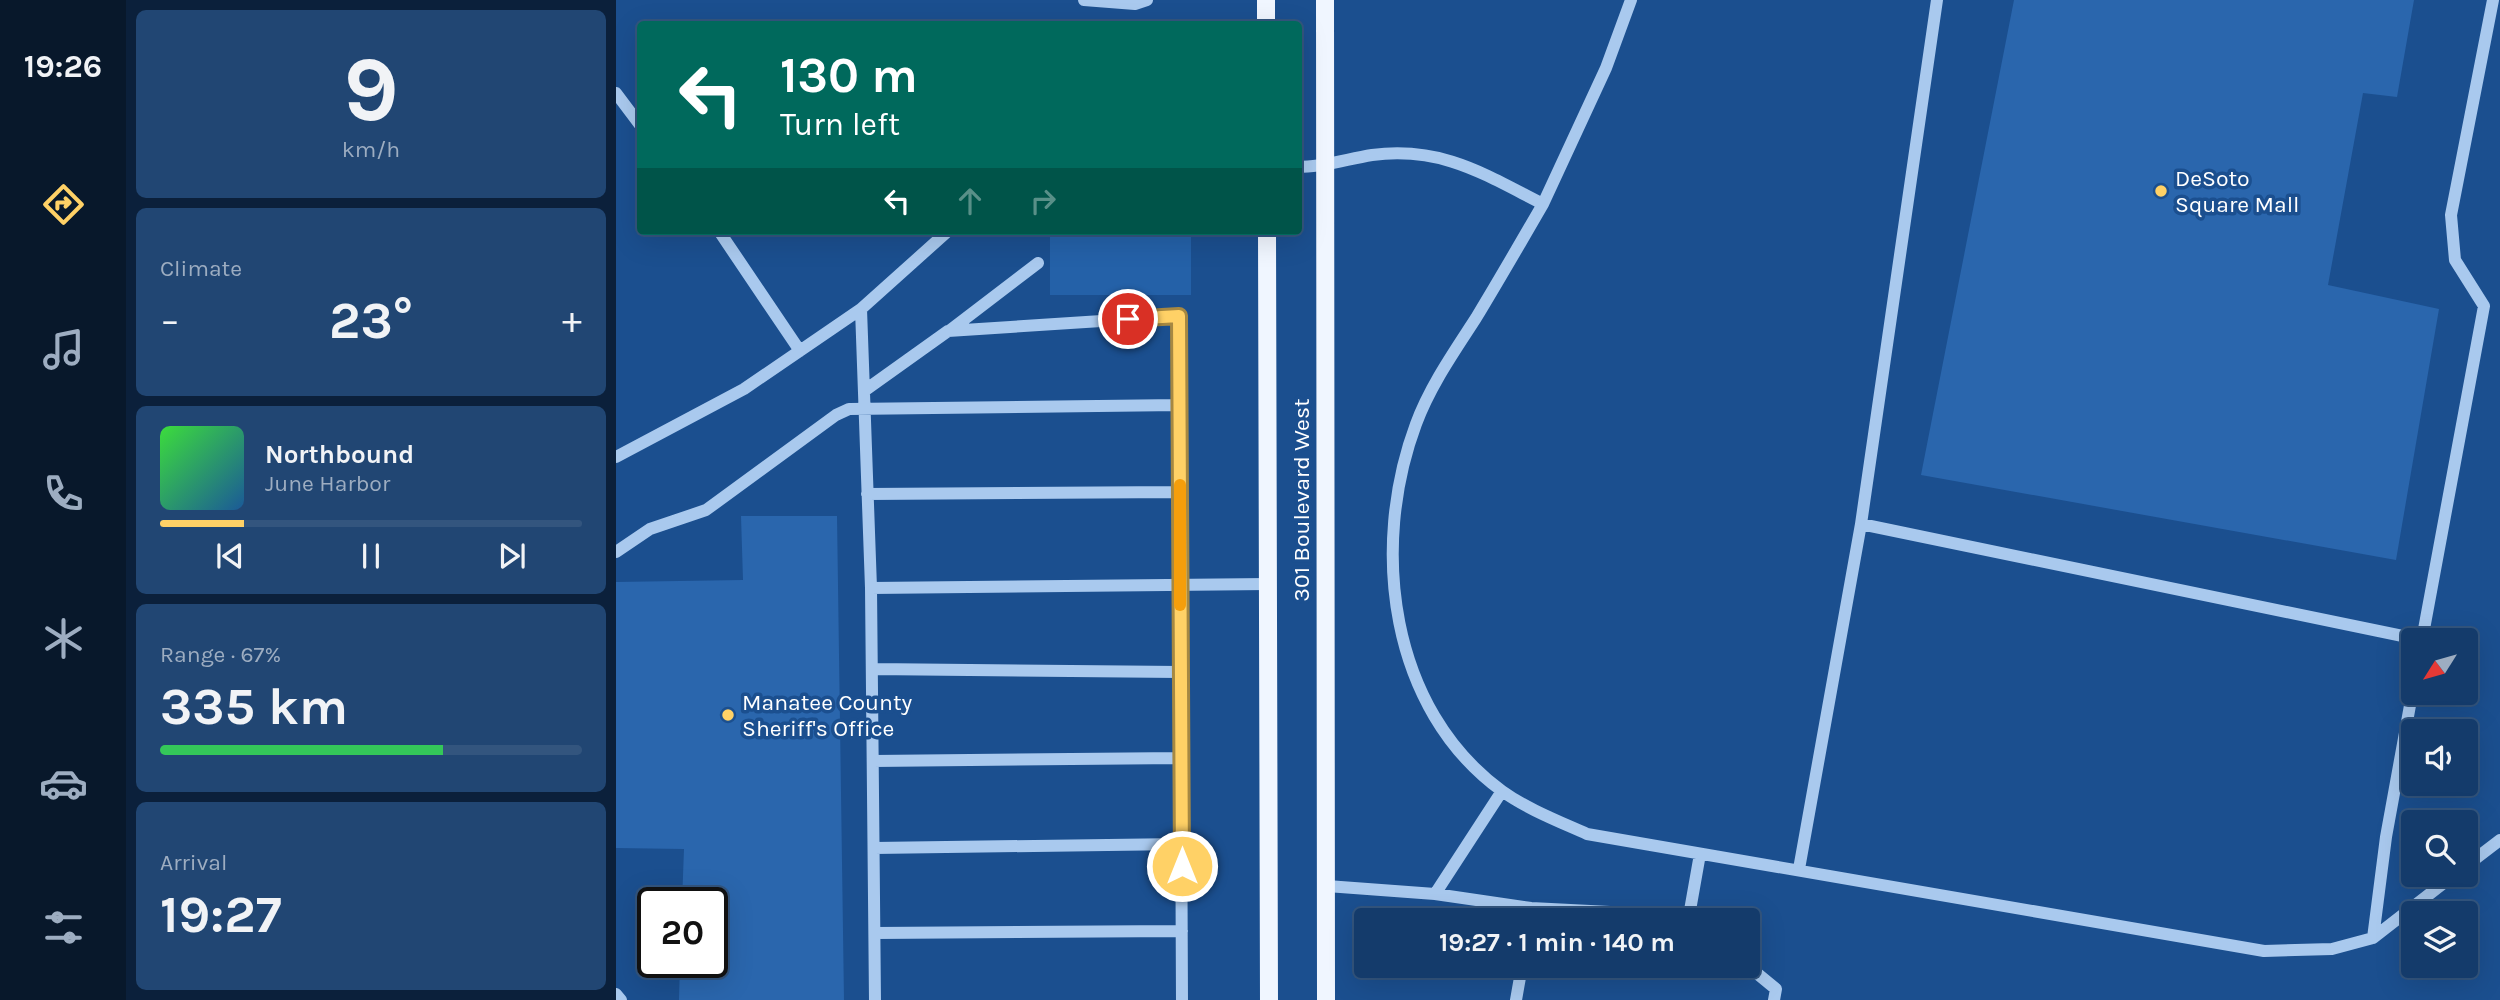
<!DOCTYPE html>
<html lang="en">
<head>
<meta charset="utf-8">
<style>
	:root { --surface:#143b6b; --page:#214673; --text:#f1f3f6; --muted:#9dadc1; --line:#33557e; --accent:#ffd166 }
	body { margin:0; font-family:Karla,sans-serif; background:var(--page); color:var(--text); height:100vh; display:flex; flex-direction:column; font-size:26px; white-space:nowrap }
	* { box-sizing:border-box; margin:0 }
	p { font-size:23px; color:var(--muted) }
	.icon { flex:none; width:38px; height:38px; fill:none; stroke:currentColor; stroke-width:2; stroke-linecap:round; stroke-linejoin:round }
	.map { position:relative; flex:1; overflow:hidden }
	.details { display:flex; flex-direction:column; gap:10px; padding:10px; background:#0b203b; width:490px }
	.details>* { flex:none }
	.guide { position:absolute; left:21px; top:21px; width:665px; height:214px; border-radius:7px; box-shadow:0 7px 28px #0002,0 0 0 2px var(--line); background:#00695c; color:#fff; overflow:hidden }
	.needle { width:46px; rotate:233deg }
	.fabs { position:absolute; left:1785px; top:628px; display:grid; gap:14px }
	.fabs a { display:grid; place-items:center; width:77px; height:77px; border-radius:7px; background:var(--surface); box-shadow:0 7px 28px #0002,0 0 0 2px var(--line); font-size:35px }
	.speed { position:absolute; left:21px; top:887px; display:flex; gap:14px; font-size:35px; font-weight:700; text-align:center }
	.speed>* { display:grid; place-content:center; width:91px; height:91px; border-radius:50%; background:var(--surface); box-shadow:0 7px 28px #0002,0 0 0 2px var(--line); line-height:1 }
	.speed .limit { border:4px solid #111; border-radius:10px; background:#fff; color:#111 }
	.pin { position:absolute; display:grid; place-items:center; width:60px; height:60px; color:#fff; margin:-30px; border:4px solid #fff; border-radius:50%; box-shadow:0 2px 7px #0007 }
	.me { position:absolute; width:77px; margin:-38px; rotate:0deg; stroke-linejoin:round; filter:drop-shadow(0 0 5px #0008) }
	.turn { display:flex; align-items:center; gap:24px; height:147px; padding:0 28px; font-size:32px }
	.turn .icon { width:91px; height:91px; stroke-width:2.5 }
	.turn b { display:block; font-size:49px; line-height:60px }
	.lanes { display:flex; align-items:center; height:66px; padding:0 28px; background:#0003; justify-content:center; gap:35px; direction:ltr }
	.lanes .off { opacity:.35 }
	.big { font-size:52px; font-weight:700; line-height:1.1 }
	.details .card { flex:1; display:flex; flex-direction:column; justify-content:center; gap:10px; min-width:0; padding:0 24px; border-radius:10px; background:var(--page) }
	.details .dial { align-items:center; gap:0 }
	.dial b { font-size:91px; line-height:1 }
	.song { display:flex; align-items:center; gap:21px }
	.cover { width:84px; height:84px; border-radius:10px; background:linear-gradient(135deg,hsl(120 70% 55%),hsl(210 70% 35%)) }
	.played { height:7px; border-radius:4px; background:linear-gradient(90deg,var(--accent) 20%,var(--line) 20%) }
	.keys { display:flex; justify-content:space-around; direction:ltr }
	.heat { display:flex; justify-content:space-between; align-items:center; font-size:38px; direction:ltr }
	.charge { height:10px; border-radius:5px; background:linear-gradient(90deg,#34c759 67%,var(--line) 0) }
	.trip { position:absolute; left:738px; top:908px; width:406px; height:70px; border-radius:7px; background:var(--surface); box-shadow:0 7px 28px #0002,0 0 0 2px var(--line); font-weight:700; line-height:70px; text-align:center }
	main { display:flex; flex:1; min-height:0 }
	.dock { display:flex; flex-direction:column; width:126px; justify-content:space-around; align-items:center; background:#08182b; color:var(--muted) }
	.dock .icon { width:49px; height:49px }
	.dock .selected { color:var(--accent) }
	.dock b { font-size:32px; color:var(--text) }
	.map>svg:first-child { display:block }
	.green { fill:#2461a8 }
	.building { fill:#2a66ad }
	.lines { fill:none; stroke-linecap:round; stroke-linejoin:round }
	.minor { stroke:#a9c9ee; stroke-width:12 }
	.major { stroke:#f0f6ff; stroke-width:18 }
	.route-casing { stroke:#a68842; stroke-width:18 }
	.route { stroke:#ffd166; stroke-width:12 }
	.slow { stroke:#f59e0b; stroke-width:12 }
	.poi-dot { fill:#ffd166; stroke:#1b4f8f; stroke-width:2.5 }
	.labels { text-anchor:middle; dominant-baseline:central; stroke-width:7; stroke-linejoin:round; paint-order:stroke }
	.poi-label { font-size:23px; fill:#fff; stroke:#1b4f8f; text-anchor:start }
	.street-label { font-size:23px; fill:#fff; stroke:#1b4f8f }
</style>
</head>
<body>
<main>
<nav class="dock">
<b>19:26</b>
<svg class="icon selected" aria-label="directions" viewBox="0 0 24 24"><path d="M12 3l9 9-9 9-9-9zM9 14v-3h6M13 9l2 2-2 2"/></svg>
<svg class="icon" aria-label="music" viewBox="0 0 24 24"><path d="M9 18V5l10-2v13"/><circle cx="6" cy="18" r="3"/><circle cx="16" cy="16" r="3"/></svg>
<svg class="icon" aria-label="phone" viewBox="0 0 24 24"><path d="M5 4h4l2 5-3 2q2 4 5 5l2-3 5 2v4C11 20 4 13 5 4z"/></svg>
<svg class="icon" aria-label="climate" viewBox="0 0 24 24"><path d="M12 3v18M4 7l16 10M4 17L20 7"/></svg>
<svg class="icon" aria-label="car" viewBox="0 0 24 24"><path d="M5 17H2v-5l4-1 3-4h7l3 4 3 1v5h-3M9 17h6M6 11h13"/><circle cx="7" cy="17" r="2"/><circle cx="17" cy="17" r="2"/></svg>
<svg class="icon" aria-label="filters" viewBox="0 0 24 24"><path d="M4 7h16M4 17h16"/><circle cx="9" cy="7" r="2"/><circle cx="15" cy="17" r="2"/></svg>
</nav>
<section class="details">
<div class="card dial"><b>9</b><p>km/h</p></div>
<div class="card"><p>Climate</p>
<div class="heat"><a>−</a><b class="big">23°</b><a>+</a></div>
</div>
<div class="card">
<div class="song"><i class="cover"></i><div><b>Northbound</b><p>June Harbor</p></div></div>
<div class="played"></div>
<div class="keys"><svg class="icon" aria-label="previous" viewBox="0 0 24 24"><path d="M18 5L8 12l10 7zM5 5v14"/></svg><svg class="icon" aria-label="pause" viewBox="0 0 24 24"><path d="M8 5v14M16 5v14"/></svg><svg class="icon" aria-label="next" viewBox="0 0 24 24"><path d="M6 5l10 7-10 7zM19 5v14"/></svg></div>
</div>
<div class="card"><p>Range · 67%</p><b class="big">335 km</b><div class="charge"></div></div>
<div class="card"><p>Arrival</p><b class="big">19:27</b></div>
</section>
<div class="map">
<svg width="1884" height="1000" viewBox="0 0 1884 1000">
	<rect width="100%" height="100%" fill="#1b4f8f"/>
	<path class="green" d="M 434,231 L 575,231 L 575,295 L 434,295 Z"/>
	<path class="building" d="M 1398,0 L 1798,0 L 1781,97 L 1747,93 L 1712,285 L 1823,309 L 1780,560 L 1305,475 Z
		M 125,516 L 221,516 L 228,1000 L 63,1000 L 64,962 L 96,962 L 96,903 L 66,903 L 68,849 L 0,848 L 0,582 L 127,580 Z"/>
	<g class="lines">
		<path class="minor" d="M 468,0 L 519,4 L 531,0
			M 1321,0 L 1245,524 L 1806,640
			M 0,93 L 24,125
			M 682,167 C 709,167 731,159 756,155 C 826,146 868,174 927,204 C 905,242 883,280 860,318 C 838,352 814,386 800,424 C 754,547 773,709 886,791 C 911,809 942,821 971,834 L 1648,951 L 1716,949 L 1757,938
			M 927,204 L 990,68 L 1015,0
			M 103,231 L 184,351
			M 245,309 L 255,588 L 652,584
			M 333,331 L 422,263
			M 248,391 L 332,331 L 563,316 L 566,1000
			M 0,457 L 128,389 L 245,309 L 332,231
			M 251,494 L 564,492
			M 0,552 L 34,529 L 90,510 L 220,415 L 233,409 L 563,405
			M 255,588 L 259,1000
			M 1806,640 L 1868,306 L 1839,260 L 1835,215 L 1877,0
			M 256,669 L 564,672
			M 1797,689 L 1770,837 L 1757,938 L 1838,875
			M 257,761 L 565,758
			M 258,848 L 565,844
			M 1850,866 L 1884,840
			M 1183,869 L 1245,524
			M 711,886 L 819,894 L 915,908 L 1073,916 L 1078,920
			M 819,894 L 886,791
			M 1073,916 L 1084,854
			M 259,933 L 566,931
			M 1132,966 L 1160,989 L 1158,1000
			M 0,994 L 5,1000
			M 900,1000 L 906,966"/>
		<path class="major" d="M 650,0 L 650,24
			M 709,0 L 710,1000
			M 651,231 L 653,1000"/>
	</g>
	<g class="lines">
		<defs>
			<path id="route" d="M 512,319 L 563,316 L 566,866"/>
		</defs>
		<use href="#route" class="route-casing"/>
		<use href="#route" class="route"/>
		<path class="slow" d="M 564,485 L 564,605"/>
	</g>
	<g class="poi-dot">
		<circle cx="1545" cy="191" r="7"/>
		<circle cx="112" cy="715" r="7"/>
	</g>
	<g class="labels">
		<g class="poi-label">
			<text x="1559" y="178">DeSoto<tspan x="1559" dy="26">Square Mall</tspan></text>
			<text x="126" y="702">Manatee County<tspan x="126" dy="26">Sheriff's Office</tspan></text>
		</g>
		<g class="street-label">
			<text transform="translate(685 500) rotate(-90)">301 Boulevard West</text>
		</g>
	</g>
</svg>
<div class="fabs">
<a><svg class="needle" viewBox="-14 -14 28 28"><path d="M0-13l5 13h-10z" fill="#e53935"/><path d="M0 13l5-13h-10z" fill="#9dadc1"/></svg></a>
<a><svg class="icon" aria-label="sound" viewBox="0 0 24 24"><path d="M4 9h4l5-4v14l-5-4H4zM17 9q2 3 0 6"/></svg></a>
<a><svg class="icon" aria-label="search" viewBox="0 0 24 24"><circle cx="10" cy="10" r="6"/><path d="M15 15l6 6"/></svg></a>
<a><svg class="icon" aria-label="layers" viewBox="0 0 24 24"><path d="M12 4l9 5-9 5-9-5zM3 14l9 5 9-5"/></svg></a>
</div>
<div class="speed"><div class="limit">20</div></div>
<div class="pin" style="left:512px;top:319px;background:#d93025"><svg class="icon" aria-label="arrive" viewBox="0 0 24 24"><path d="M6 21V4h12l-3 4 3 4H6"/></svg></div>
<svg class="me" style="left:566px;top:866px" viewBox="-20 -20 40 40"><circle r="17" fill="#ffd166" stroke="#fff" stroke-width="3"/><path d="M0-11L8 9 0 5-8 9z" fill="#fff"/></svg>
<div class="trip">19:27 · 1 min · 140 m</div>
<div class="guide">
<div class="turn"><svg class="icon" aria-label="left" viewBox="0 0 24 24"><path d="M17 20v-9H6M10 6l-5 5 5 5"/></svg><div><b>130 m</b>Turn left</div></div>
<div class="lanes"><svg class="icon" aria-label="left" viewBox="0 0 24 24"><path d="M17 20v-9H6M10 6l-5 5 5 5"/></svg><svg class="icon off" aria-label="ahead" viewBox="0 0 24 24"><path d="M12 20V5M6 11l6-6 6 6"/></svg><svg class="icon off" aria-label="right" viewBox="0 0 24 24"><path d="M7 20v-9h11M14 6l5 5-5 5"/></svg></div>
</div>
</div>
</main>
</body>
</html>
